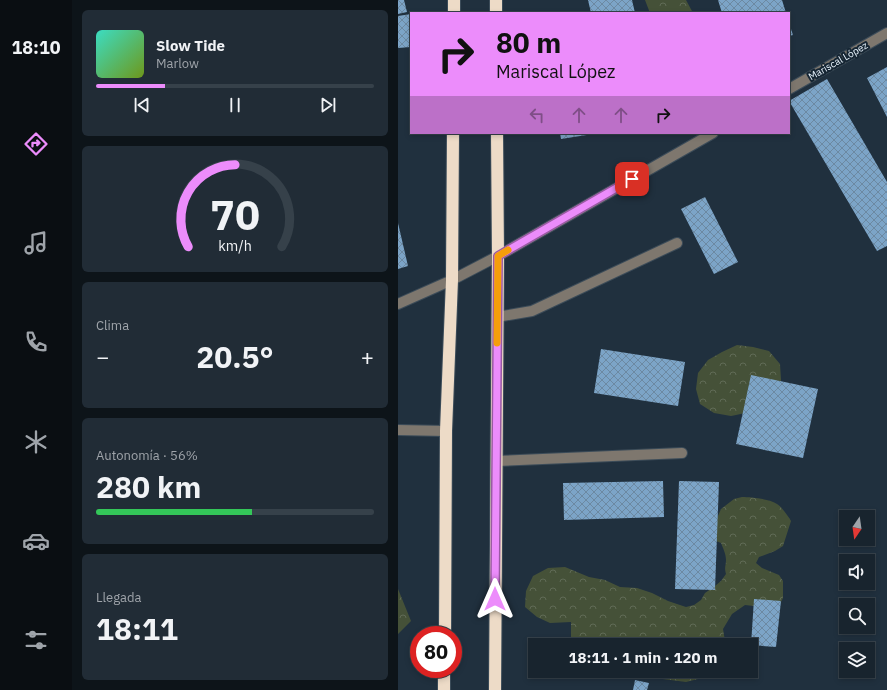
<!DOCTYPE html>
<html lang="es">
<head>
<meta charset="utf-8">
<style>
	:root { --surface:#18242e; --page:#212c36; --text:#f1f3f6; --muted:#9fa4aa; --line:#36414a; --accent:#ec8cfb }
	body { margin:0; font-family:"IBM Plex Sans",sans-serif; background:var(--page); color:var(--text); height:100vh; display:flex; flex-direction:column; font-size:15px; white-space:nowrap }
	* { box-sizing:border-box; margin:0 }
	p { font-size:13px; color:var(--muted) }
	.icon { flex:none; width:22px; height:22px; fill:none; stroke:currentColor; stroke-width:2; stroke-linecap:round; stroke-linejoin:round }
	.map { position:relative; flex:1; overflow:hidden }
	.drawer { display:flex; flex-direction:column; gap:10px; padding:10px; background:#0d1419; width:326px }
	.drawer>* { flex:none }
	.banner { position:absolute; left:12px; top:12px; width:380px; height:122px; border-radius:0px; box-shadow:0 2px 6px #0003,0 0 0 1px var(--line); background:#ec8cfb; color:#111; overflow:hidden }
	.needle { width:26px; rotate:193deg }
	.controls { position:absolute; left:441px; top:510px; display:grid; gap:8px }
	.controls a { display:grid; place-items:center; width:36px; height:36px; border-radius:0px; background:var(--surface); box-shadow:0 2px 6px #0003,0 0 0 1px var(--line); font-size:20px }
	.speed { position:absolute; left:12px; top:626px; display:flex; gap:8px; font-size:20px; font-weight:700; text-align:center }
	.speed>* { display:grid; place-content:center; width:52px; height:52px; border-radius:50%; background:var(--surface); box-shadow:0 2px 6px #0003,0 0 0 1px var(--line); line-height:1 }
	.speed .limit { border:6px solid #d22; background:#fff; color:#111 }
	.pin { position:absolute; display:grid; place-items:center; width:34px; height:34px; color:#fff; margin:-17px; border-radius:8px; box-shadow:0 2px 6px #0006 }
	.me { position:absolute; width:44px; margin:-22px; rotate:0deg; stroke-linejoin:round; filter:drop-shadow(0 0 3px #0008) }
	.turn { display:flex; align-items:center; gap:14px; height:84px; padding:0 20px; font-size:18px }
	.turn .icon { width:52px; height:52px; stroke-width:2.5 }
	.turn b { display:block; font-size:28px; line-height:34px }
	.lanes { display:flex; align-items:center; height:38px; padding:0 20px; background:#0003; justify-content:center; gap:20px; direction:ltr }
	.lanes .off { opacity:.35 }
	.big { font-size:30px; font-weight:700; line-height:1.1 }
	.drawer .card { flex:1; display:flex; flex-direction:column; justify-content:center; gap:6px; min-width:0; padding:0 14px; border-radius:6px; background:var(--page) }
	.drawer .dial { align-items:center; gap:0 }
	.dial svg { height:104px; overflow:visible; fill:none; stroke:var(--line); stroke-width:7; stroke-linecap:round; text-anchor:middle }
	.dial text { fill:var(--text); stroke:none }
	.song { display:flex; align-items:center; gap:12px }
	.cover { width:48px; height:48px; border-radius:6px; background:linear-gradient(135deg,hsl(170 70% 55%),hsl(80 70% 35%)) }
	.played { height:4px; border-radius:2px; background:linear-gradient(90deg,var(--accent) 25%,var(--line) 25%) }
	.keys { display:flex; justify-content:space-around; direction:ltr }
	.heat { display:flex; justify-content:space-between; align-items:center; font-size:22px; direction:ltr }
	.charge { height:6px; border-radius:3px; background:linear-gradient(90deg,#34c759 56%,var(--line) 0) }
	.trip { position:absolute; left:130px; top:638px; width:230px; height:40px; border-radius:0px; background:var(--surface); box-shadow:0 2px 6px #0003,0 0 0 1px var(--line); font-weight:700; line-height:40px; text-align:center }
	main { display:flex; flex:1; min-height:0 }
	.tabs { display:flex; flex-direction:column; width:72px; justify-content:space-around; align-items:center; background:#0a0e12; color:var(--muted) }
	.tabs .icon { width:28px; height:28px }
	.tabs .on { color:var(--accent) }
	.tabs b { font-size:18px; color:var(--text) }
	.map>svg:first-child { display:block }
	.forest { fill:url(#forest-crowns) }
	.building { fill:url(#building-cross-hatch) }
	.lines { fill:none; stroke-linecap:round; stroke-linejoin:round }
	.minor-casing { stroke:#3c4c59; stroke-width:12 }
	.highway-casing { stroke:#3c4c59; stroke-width:14 }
	.minor { stroke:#7e776e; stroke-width:10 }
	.highway { stroke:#eddbc7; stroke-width:12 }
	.route-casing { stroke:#995ba3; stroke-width:10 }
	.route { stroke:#ec8cfb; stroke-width:7 }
	.slow { stroke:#f59e0b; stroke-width:7 }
	.labels { text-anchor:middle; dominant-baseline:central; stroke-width:4; stroke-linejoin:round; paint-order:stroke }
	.street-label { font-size:10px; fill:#ebf6ff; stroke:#162634 }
</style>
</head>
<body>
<main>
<nav class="tabs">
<b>18:10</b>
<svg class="icon on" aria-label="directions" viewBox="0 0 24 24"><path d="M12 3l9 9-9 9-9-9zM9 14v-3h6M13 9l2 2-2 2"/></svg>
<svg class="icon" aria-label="music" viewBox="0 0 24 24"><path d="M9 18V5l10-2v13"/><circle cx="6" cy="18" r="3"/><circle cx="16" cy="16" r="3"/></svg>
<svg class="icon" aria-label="phone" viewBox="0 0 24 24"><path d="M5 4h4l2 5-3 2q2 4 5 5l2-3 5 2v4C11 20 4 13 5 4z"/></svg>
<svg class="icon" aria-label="climate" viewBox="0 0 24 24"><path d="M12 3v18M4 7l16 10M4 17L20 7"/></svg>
<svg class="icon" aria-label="car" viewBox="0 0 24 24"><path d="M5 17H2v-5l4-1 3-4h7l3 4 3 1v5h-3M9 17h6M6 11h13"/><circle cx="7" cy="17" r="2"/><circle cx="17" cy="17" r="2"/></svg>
<svg class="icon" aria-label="filters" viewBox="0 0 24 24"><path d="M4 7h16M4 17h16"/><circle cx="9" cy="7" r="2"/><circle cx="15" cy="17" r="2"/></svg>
</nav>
<section class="drawer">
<div class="card">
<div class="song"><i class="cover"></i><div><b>Slow Tide</b><p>Marlow</p></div></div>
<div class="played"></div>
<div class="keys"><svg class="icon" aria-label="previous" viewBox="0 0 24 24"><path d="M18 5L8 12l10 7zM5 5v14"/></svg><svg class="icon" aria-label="pause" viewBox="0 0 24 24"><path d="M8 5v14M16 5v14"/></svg><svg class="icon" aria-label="next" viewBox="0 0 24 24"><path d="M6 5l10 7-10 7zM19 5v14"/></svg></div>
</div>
<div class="card dial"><svg viewBox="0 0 100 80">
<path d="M14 69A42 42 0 1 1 86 69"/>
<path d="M14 69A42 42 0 0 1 50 6" stroke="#ec8cfb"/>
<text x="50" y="56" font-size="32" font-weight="700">70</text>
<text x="50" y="72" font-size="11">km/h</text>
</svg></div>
<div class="card"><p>Clima</p>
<div class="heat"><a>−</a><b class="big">20.5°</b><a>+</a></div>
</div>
<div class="card"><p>Autonomía · 56%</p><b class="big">280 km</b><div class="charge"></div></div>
<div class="card"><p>Llegada</p><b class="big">18:11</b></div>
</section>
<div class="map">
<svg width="489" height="690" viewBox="0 0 489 690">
	<defs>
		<pattern id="forest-crowns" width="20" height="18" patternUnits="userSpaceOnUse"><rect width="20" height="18" fill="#455138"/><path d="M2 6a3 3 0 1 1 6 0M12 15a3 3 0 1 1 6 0" fill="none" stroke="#606b56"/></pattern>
		<pattern id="building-cross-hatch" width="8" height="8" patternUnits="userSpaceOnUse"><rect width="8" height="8" fill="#7ca4c7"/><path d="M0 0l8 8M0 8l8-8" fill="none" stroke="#6c89a2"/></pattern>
	</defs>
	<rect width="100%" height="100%" fill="#20303e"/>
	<path class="forest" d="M 247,0 L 288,0 L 295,13 L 252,13 Z
		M 339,345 L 355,347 L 371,351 L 382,364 L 383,380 L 380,396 L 369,408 L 338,415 L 333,416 L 316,413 L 302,404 L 298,389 L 300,373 L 310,360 L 324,352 Z
		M 344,497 C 353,497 372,499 379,504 C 383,506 390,516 393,521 L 385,546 L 377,551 L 361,557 L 358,563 L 364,568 L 381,575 L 385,581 L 385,598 L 381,606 L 356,606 L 347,605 L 334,614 L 325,629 L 327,641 L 330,645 L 174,645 L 173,638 L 173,622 L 152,623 L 139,617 L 127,607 L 128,591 L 135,576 L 150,568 L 167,567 L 191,577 L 207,580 L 222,587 L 239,588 L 254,593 L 270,601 L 288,607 L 296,605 L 303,600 L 307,593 L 317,586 L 323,581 L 328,574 C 326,567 328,566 328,560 C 328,554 325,548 323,543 L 318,541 L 316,525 L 323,509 L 336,499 Z
		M 0,589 L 13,621 L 0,634 Z
		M 216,671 L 315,671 L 304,678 L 288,682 L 257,678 L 251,674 L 234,675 Z"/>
	<path class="building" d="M 0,0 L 6,0 L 9,12 L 0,14 Z
		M 190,0 L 234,0 L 237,13 L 193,13 Z
		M 320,0 L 384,0 L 388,13 L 324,13 Z
		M 13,14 L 13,47 L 0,48 L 0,16 Z
		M 391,23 L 395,35 L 391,36 Z
		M 489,67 L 489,117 L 469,78 Z
		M 429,79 L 489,182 L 489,246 L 479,251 L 391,101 Z
		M 162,133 L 194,133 L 195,134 L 163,139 Z
		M 307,197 L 340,262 L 316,274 L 283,209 Z
		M 0,223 L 10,266 L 0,269 Z
		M 203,349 L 287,362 L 280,406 L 196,393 Z
		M 353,375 L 420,389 L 405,458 L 338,444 Z
		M 265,481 L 266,517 L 166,520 L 165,483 Z
		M 281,481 L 321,482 L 317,590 L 277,589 Z
		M 356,599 L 383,601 L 378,647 L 353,645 Z
		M 237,680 L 251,683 L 249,690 L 235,690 Z"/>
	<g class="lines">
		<defs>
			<path id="minor" d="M 391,89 L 489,33
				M 0,304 L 54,280 L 100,256 L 315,133
				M 99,317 L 134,311 L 279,243
				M 0,430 L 48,431
				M 98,461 L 284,453"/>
			<path id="highway" d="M 98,0 L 98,13
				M 56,13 L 56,0
				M 47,635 L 48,431 L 54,280 L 55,133
				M 46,690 L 46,669
				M 97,690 L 100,256 L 99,133"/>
		</defs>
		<use href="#minor" class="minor-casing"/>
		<use href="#highway" class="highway-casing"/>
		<use href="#minor" class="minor"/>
		<use href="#highway" class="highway"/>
	</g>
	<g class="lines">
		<defs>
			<path id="route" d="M 97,599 L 100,256 L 234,179"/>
		</defs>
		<use href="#route" class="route-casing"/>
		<use href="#route" class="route"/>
		<path class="slow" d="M 99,343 L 100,256 L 110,250"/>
	</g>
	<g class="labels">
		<g class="street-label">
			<text transform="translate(440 61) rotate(-30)">Mariscal López</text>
		</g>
	</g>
</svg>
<div class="controls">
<a><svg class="needle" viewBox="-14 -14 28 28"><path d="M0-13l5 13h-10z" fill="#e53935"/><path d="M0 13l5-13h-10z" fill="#9fa4aa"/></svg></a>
<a><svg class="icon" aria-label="sound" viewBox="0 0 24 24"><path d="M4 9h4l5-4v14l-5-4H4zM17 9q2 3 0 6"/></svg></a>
<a><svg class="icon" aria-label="search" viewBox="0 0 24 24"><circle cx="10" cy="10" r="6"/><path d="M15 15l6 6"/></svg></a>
<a><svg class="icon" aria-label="layers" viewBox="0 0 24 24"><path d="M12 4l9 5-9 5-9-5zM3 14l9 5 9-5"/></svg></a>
</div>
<div class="speed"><div class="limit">80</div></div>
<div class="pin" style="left:234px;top:179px;background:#d93025"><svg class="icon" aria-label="arrive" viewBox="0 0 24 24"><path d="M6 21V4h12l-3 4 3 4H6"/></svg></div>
<svg class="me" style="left:97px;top:599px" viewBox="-20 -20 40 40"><path d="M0-17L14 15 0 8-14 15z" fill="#ec8cfb" stroke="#fff" stroke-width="4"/></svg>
<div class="trip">18:11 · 1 min · 120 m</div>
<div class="banner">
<div class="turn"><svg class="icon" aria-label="right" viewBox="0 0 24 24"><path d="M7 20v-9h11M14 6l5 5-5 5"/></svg><div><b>80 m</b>Mariscal López</div></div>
<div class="lanes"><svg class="icon off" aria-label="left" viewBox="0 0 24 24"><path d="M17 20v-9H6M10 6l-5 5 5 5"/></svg><svg class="icon off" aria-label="ahead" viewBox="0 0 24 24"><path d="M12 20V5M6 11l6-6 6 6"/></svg><svg class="icon off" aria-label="ahead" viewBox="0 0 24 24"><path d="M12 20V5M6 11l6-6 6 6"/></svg><svg class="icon" aria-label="right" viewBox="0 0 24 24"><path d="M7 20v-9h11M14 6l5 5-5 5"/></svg></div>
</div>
</div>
</main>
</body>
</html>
